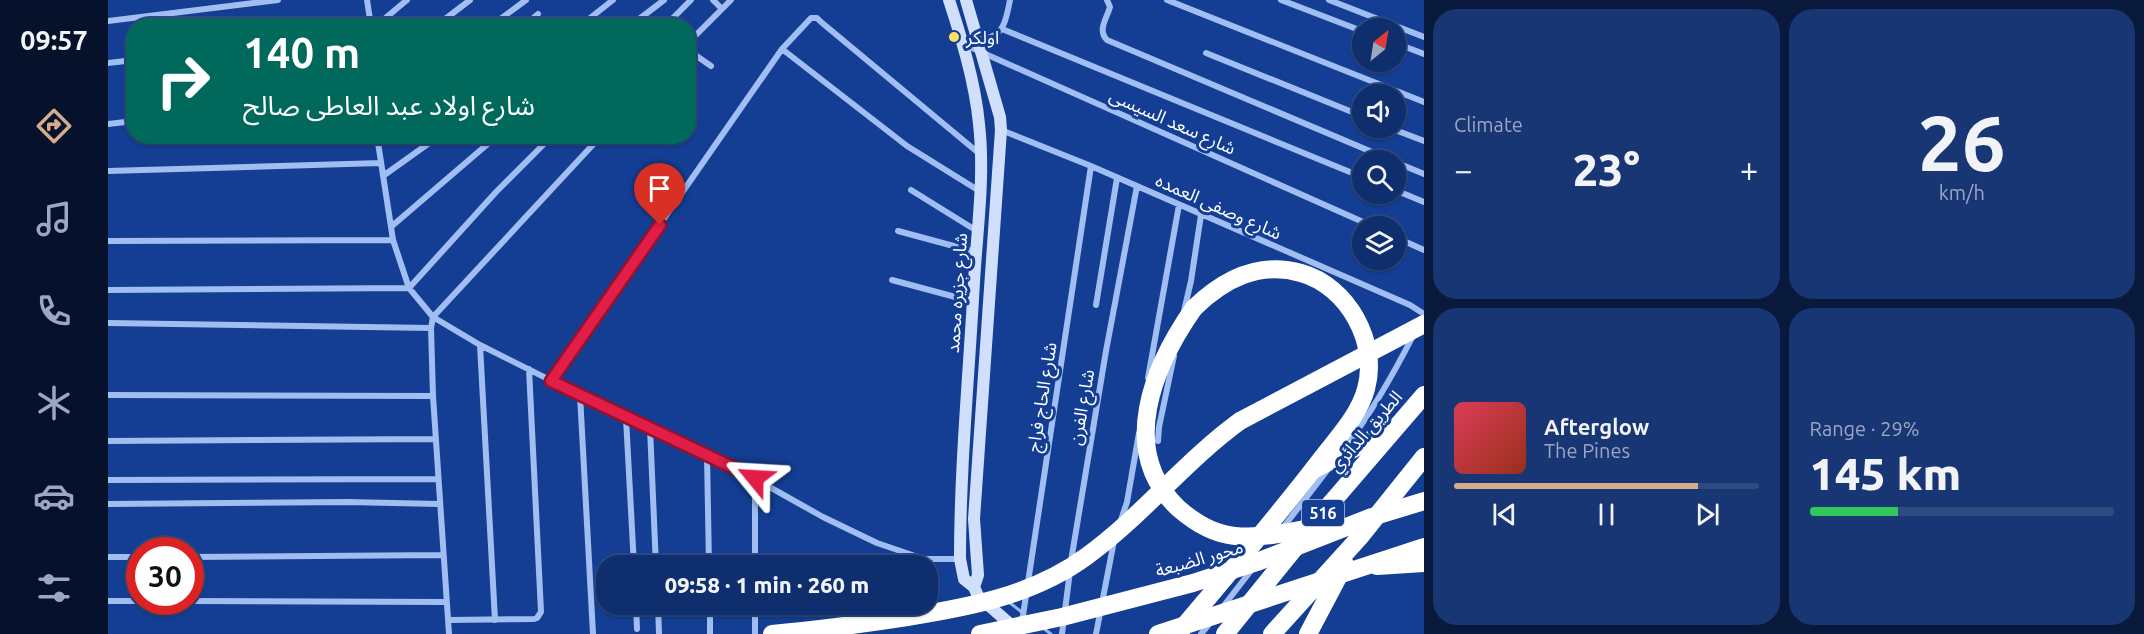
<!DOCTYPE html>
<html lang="en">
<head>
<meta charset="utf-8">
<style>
	:root { --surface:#0e2e6e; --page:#173673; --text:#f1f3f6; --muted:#9ba8c2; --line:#2e4a81; --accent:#d6ab8b }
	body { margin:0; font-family:Ubuntu,"Noto Sans Arabic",sans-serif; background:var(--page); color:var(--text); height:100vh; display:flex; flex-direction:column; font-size:22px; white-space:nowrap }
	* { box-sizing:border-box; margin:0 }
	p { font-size:20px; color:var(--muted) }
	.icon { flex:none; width:33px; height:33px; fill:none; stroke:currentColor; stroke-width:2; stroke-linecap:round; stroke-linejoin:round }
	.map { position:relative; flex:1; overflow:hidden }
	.panel { display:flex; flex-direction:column; gap:9px; padding:9px; background:#08193c; width:720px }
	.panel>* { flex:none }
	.top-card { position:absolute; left:18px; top:18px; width:570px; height:126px; border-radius:24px; box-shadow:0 2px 4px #0004,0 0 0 2px var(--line); background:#00695c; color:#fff; overflow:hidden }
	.needle { width:39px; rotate:30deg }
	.fabs { position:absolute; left:1244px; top:18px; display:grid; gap:12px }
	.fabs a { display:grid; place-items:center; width:54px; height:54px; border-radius:50%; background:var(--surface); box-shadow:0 2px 4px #0004,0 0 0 2px var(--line); font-size:30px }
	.speed { position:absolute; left:18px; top:537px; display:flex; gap:12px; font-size:30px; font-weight:700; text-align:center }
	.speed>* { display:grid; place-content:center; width:78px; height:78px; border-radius:50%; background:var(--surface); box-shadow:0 2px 4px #0004,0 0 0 2px var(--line); line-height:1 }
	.speed .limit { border:9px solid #d22; background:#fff; color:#111 }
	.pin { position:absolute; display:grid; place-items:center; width:51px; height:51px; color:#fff; margin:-62px -26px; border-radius:50% 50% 50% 0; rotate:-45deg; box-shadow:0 0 6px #0007 }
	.pin .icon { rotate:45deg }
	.me { position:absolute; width:66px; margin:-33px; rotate:297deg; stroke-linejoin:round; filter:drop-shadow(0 0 4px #0008) }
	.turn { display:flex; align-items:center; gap:21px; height:126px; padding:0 18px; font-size:27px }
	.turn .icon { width:78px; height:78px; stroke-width:2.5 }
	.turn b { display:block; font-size:42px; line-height:51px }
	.big { font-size:45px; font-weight:800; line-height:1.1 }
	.panel .widget { flex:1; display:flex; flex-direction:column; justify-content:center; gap:9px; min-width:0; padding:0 21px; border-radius:24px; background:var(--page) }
	.panel .dial { align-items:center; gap:0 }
	.dial b { font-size:78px; line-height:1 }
	.song { display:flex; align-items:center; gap:18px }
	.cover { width:72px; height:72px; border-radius:9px; background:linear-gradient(135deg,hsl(350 70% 55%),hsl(10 70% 35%)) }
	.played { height:6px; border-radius:3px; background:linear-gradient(90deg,var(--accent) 80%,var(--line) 80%) }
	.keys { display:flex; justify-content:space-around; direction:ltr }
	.heat { display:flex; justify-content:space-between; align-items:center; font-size:33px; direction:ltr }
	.charge { height:9px; border-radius:4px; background:linear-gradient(90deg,#34c759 29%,var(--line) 0) }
	.panel .tiles { flex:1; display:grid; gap:9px; grid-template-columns:repeat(2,1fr) }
	.trip { position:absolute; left:488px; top:555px; width:342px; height:60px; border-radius:24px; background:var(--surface); box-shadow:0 2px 4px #0004,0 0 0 2px var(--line); font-weight:800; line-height:60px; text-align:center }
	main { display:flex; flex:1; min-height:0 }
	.tab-bar { display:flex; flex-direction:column; width:108px; justify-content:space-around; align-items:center; background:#06122c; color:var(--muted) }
	.tab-bar .icon { width:42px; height:42px }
	.tab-bar .active { color:var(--accent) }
	.tab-bar b { font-size:27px; color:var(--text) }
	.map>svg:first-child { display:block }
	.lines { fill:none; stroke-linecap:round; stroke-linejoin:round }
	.stream { stroke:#93b7f5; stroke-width:3 }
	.service { stroke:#a1bef2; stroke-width:4.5 }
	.minor { stroke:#a1bef2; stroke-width:6 }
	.secondary { stroke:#d0dffc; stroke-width:12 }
	.motorway { stroke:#fff; stroke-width:18 }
	.motorway-bridge { stroke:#fff; stroke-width:18 }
	.route-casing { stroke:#92132f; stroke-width:15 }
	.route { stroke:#e11d48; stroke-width:10 }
	.poi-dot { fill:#ffe162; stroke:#133e93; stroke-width:2 }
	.labels { text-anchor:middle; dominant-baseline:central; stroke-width:6; stroke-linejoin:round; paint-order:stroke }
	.shield { fill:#133e93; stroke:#b8c5df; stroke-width:1.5 }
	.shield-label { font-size:16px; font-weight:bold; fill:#fff }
	.poi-label { font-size:18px; fill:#fff; stroke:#133e93; text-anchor:start }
	.street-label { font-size:18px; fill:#fff; stroke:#133e93 }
</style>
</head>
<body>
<main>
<nav class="tab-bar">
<b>09:57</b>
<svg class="icon active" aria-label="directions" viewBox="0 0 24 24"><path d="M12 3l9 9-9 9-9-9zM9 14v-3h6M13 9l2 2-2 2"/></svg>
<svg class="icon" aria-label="music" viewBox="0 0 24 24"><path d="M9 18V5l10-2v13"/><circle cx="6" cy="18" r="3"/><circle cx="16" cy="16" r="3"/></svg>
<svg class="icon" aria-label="phone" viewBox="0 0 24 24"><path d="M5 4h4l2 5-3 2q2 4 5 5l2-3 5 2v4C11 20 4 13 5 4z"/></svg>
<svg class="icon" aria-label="climate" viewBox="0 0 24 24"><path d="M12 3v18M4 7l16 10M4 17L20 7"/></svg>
<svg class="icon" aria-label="car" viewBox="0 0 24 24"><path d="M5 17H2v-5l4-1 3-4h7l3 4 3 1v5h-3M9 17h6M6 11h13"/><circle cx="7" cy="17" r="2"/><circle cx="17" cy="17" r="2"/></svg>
<svg class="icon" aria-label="filters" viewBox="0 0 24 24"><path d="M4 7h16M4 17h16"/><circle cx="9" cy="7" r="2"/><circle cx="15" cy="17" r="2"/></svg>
</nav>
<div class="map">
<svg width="1316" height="634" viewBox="0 0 1316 634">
	<rect width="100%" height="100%" fill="#133e93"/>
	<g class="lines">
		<path class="stream" d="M 902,603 L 915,613
			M 935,628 L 943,634"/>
		<path class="service" d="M 1287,40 L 1292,27"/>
		<path class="minor" d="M 259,0 L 263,26
			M 605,0 L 613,8
			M 999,0 L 1002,7 C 999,18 989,30 999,40 L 1283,160
			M 1059,0 L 1316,102
			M 1173,0 L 1254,31
			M 1221,0 L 1316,37
			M 0,21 L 170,0
			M 268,26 L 299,0
			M 328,26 L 362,0
			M 383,26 L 418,0
			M 416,26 L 430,14
			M 472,26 L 505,0
			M 522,26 L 556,0
			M 557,26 L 583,0
			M 894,29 L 1254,177
			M 580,43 L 623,0
			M 855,43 C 891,37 895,37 902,0
			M 1287,43 L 1316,54
			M 855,44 L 1264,226
			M 674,49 L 799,146 L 873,192
			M 580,50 L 603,66
			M 1098,53 L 1254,116
			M 0,63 L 26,60
			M 0,124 L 26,121
			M 1282,128 L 1316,141
			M 893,130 L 983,166 L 1302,305 L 1316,314
			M 269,136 L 285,240 L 301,288 L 325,317 L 372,345 L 518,418 L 624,466 L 715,517 L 769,543 L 816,559 L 852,559
			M 1287,162 L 1316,174
			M 0,171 L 273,163
			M 275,176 L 331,136
			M 803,190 L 869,231
			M 1287,190 L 1316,202
			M 284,226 L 389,136
			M 790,231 L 868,252
			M 1287,237 L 1316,250
			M 0,241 L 285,240
			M 784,280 L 866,302
			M 0,290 L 301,288 L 388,192 L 444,136
			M 988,305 L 1009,178
			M 1076,311 L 1083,281 L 1093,215
			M 0,323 L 323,328
			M 372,345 L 387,620
			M 1040,378 L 1071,205
			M 443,381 L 674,49 L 703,18 L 709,18 L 713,22 L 873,155
			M 0,395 L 325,396
			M 472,395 L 485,634
			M 518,418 L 526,566
			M 542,428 L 548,566
			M 0,441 L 328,439
			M 1050,441 L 1051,427 L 1066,356
			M 1238,446 C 1265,411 1286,373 1306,334
			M 599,454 L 601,566
			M 647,478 L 647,566
			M 0,480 L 330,479
			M 0,504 L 239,502 L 332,504
			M 1012,523 L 1019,502 L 1031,433
			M 1174,529 L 1221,468
			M 0,557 L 32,557
			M 82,557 L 335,555
			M 963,561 L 998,351 L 1029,186
			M 0,601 L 32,601
			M 82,601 L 338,602
			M 528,604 L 529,629
			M 550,604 L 551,634
			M 602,604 L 602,634
			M 647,604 L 647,634
			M 1114,608 L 1145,568
			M 340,620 L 426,619 L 429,618 L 433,612 L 421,369
			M 914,622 L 983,166
			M 341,634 L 325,396 L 323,328 L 325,317 L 493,136
			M 954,634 L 962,571
			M 988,634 L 1006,541
			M 1093,634 L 1102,623"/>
		<path class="secondary" d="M 841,0 C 854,40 867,82 871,124 C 877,177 869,229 866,282 C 861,374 852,467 852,559 L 856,579 L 866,587 L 870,596 L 909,630
			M 858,0 L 892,117 L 893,130 L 866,519 L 870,575 L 866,587"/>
		<path class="motorway" d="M 1269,566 L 1316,563
			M 1072,631 C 1120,574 1169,517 1214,458 C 1230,437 1251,415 1258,389 C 1271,343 1240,286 1193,273 C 1151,261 1116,279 1086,308
			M 1117,634 L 1224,502 L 1316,395
			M 1164,634 L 1251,538 L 1316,457
			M 1200,634 L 1237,564"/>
		<path class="motorway-bridge" d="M 1086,308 C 1046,365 1009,450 1070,508 C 1086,522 1105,534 1127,536 C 1160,539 1195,529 1227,523
			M 1205,470 L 1287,427
			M 664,634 C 710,630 754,624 799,617 C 862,607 926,595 979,556 C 1034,516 1077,461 1132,421 L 1316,324
			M 872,634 L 954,617 L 1085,583 L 1149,562 L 1264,517 L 1316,501
			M 1050,634 L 1316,547"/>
	</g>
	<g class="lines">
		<defs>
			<path id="route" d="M 552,225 L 443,381 L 647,478"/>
		</defs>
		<use href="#route" class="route-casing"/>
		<use href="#route" class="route"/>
	</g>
	<circle class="poi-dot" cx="846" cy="37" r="6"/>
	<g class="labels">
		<rect class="shield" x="1194" y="500" width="42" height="26" rx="4.5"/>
		<g class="shield-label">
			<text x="1215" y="513">516</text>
		</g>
		<g class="poi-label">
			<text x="858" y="37">اولكر</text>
		</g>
		<g class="street-label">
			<text transform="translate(1065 121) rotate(24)">شارع سعد السيسى</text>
			<text transform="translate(1111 206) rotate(24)">شارع وصفى العمده</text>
			<text transform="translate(848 293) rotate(-86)">شارع جزيره محمد</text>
			<text transform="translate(933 397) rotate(-81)">شارع الحاج فراج</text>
			<text transform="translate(973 407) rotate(-80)">شارع الفرن</text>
			<text transform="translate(1257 431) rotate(-49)">الطريق الدائري</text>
			<text transform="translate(1091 558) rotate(-16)">محور الضبعة</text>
		</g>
	</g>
</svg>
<div class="fabs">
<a><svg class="needle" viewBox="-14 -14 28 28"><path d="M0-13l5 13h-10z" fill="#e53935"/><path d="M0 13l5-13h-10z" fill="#9ba8c2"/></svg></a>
<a><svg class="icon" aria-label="sound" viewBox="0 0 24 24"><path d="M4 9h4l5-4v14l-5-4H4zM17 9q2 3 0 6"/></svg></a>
<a><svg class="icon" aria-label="search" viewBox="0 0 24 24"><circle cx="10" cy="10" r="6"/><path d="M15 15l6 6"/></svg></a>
<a><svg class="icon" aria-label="layers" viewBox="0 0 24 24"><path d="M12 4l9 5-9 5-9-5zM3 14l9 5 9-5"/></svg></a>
</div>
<div class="speed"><div class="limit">30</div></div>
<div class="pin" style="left:552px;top:225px;background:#d93025"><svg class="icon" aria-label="arrive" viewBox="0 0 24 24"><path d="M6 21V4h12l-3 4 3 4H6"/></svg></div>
<svg class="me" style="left:647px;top:478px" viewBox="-20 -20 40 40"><path d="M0-17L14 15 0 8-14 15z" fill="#e11d48" stroke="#fff" stroke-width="4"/></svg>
<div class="trip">09:58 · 1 min · 260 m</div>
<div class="top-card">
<div class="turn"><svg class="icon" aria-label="right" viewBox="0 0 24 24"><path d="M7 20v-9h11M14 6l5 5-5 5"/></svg><div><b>140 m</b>شارع اولاد عبد العاطى صالح</div></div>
</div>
</div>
<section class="panel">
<div class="tiles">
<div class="widget"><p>Climate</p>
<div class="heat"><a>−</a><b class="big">23°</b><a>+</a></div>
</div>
<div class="widget dial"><b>26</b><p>km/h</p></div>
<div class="widget">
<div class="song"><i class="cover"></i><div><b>Afterglow</b><p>The Pines</p></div></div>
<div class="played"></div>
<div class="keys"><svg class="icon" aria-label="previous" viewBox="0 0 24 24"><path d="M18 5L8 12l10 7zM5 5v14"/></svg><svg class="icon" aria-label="pause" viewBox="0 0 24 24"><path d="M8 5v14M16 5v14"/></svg><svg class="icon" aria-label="next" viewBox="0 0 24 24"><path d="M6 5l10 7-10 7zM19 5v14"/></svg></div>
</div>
<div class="widget"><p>Range · 29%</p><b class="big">145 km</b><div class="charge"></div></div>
</div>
</section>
</main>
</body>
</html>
